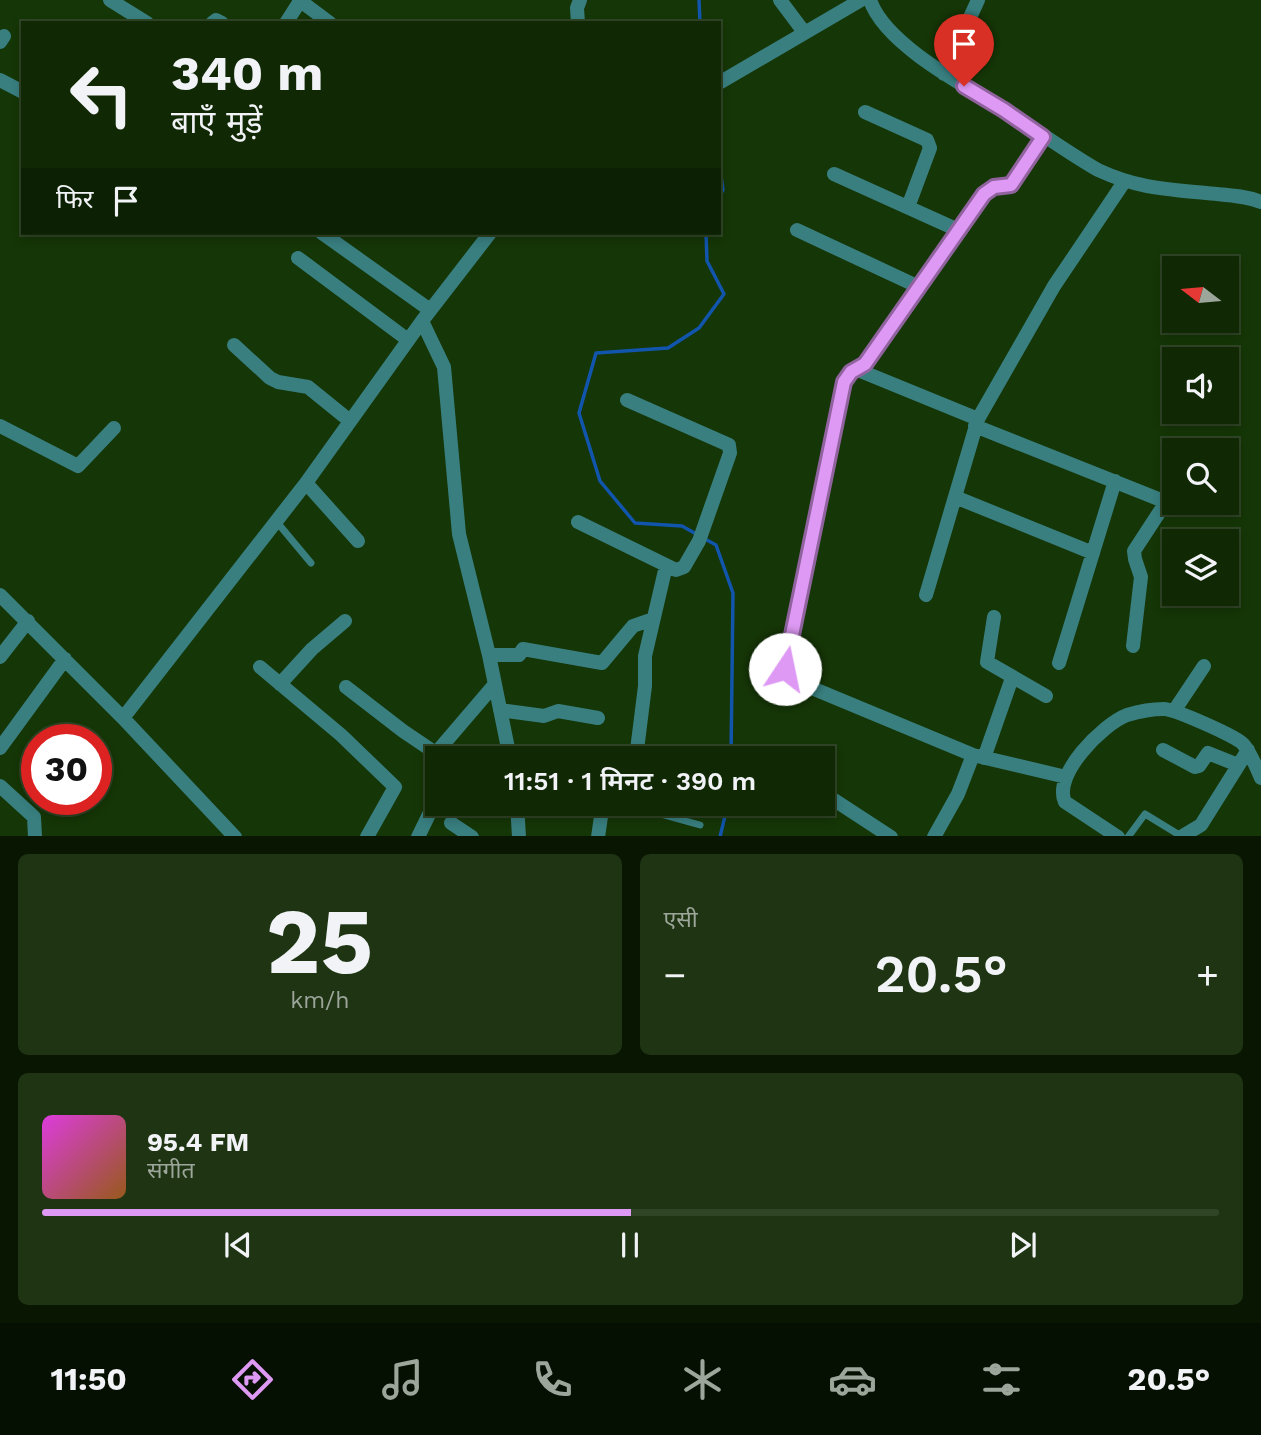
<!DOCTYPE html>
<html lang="hi">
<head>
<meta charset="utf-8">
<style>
	:root { --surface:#102804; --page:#1e3413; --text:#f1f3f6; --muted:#9ca69a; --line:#304426; --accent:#dd99f3 }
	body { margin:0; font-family:"Work Sans","Noto Sans Devanagari",sans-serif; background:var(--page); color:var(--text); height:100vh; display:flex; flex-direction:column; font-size:26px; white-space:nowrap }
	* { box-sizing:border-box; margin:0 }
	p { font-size:23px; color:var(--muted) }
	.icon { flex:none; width:38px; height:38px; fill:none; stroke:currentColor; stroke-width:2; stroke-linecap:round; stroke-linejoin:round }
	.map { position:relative; height:836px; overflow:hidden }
	.side { display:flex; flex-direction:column; gap:18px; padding:18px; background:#091602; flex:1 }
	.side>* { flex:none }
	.top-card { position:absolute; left:21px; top:21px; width:700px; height:214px; border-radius:0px; box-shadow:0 4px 10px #0003,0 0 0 2px var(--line); background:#102804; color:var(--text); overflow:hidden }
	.needle { width:46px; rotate:286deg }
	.tools { position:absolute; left:1162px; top:256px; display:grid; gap:14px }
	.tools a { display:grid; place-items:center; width:77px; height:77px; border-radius:0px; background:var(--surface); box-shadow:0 4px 10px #0003,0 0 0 2px var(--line); font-size:35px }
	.speed { position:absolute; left:21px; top:724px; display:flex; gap:14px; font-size:35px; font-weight:700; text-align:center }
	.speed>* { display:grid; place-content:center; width:91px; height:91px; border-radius:50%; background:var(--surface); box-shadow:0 4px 10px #0003,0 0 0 2px var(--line); line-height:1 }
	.speed .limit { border:10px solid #d22; background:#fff; color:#111 }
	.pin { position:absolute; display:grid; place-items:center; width:60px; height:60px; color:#fff; margin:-72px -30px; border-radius:50% 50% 50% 0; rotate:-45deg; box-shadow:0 0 7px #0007 }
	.pin .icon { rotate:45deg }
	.me { position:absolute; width:77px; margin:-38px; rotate:11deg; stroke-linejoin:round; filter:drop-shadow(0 0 5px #0008) }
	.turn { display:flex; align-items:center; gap:24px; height:147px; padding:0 35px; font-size:32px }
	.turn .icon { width:91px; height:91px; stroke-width:2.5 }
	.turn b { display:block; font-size:49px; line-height:60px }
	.then { display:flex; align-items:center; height:66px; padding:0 35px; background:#0003; gap:14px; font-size:26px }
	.big { font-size:52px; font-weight:600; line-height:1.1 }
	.side .tile { flex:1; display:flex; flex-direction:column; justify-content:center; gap:10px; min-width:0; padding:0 24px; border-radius:10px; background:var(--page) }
	.side .dial { align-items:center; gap:0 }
	.dial b { font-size:91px; line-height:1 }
	.song { display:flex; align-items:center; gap:21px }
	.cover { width:84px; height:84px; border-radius:10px; background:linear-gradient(135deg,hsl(300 70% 55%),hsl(30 70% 35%)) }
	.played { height:7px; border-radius:4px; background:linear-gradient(90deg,var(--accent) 50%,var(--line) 50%) }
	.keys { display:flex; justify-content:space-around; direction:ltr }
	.heat { display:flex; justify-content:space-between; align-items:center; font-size:38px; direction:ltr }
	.side .tiles { flex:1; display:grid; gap:18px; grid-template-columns:1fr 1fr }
	.tile:last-child { grid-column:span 2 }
	.trip { position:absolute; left:425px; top:746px; width:410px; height:70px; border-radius:0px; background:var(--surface); box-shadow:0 4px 10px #0003,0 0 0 2px var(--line); font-weight:600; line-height:70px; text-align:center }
	.tab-bar { display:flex; height:112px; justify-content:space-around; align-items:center; background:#061002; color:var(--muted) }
	.tab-bar .icon { width:49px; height:49px }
	.tab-bar .active { color:var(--accent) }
	.tab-bar b { font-size:32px; color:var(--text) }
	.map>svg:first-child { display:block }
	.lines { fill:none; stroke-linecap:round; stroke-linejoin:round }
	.stream { stroke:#1155ad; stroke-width:3.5 }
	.service { stroke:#397f80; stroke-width:7 }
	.minor { stroke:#397f80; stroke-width:14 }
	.route-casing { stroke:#90639e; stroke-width:18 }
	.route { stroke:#dd99f3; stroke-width:12 }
</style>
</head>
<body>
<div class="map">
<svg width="1261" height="837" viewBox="0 0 1261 837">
	<rect width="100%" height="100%" fill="#153606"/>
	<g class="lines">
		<path class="stream" d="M 699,0 L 700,23
			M 719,163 L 723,190 L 719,197
			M 698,535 L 682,526 L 635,523 L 600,481 L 579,413 L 596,353 L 668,348 L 699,328 L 724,294 L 707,261 L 706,233
			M 705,539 L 716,545 L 733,593 L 731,758
			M 720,837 L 728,803"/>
		<path class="service" d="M 276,521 L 311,563
			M 638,803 L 646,810 L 700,825
			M 1128,837 L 1145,814 L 1181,836"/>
		<path class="minor" d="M 110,0 L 147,23
			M 299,0 L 330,23
			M 780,0 L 804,32
			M 870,0 C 885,44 963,85 1002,108 C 1034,128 1065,151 1098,170 C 1137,188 1164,189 1206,193 C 1224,195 1244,195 1261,202
			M 212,23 L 216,20 L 222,23
			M 286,23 L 300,1
			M 578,23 L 577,8 L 580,0
			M 0,42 L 4,36
			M 944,74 L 978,0
			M 0,80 L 23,92
			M 719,83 L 861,0
			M 865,112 L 927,140 L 930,148 L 908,207
			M 1043,137 L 1011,185 L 994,187 L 984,193 L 865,364 L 851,372 L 844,382 L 785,669 L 790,678 L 795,681 L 973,755 L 1066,777
			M 834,174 L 958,230
			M 797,230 L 919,287
			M 322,233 L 430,310
			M 298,258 L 408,340
			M 422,321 L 444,367 L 459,534 L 489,655 L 510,758
			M 234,345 L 270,378 L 278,382 L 308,387 L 350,421
			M 858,370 L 978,419
			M 0,426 L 78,466 L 114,428
			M 975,426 L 1166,502 L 1134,551 L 1135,559 L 1141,577 L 1133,646
			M 306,483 L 358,541
			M 955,497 L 1093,553
			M 578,522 L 676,570 L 684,567 L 699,541 L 730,453 L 729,445 L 627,400
			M 0,595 L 123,718 L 235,837
			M 926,595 L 978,419 L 1054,286 L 1124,182
			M 994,617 L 987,662 L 1046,696
			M 489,655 L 519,655 L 523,649 L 602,663 L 633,626 L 653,619
			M 0,657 L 28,621
			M 1059,663 L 1115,481
			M 260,667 L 341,735 L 395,787 L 367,837
			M 280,684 L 312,649 L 345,621
			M 346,687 L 403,731 L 443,758
			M 500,710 L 544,716 L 558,711 L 598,718
			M 1174,711 L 1204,666
			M 123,718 L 306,483 L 422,321 L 490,233
			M 0,748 L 65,659
			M 1163,750 L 1195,767 L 1199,766 L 1208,753 L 1238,765
			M 436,753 L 495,684
			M 636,758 L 645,686 L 645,656 L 666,566
			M 984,758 L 1012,678
			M 0,786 L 34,817 L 35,837
			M 822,792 L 891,837
			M 517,803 L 519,837
			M 451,823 L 472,837
			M 418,837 L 435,802
			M 598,837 L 603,803
			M 934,837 L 958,794 L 973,755
			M 1118,837 L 1065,802 C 1052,775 1103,724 1127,715 C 1137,712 1153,709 1164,709 C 1174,709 1238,737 1243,744 C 1251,753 1256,767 1261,778
			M 1181,837 L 1201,825 L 1248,750"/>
	</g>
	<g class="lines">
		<defs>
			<path id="route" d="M 785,669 L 844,382 L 851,372 L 865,364 L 984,194 L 994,187 L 1011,185 L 1043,137 L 1004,110 L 964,86"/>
		</defs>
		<use href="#route" class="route-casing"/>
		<use href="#route" class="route"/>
	</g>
</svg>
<div class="tools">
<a><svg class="needle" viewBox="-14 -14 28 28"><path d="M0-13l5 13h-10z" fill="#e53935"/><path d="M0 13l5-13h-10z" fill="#9ca69a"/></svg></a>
<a><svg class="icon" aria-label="sound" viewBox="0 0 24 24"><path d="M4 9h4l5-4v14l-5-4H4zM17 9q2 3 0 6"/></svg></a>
<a><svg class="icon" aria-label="search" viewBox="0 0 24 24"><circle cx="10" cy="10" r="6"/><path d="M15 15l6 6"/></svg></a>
<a><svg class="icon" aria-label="layers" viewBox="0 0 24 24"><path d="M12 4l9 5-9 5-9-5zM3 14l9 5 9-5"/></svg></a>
</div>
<div class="speed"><div class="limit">30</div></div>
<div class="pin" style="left:964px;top:86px;background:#d93025"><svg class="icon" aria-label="arrive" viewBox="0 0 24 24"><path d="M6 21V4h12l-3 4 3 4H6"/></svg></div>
<svg class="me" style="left:785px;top:669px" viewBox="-20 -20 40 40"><circle r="19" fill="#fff"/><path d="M0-13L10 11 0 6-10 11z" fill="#dd99f3"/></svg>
<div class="trip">11:51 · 1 मिनट · 390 m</div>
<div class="top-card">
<div class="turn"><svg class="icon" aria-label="left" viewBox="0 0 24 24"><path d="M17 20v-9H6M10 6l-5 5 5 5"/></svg><div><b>340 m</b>बाएँ मुड़ें</div></div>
<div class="then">फिर<svg class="icon" aria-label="arrive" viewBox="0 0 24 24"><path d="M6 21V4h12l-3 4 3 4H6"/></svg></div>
</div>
</div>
<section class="side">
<div class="tiles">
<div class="tile dial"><b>25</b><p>km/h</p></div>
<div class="tile"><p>एसी</p>
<div class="heat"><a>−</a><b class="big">20.5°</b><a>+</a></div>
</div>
<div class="tile">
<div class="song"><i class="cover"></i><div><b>95.4 FM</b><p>संगीत</p></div></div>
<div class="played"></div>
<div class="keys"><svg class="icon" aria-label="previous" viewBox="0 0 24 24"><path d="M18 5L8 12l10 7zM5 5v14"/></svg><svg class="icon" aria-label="pause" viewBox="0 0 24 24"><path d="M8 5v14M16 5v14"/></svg><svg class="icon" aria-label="next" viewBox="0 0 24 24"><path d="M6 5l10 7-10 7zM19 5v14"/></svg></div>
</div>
</div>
</section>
<nav class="tab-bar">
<b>11:50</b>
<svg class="icon active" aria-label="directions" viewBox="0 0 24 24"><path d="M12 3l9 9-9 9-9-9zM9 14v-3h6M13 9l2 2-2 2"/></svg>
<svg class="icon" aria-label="music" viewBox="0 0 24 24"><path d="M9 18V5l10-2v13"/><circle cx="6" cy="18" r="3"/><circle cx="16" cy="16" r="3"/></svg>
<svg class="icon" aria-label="phone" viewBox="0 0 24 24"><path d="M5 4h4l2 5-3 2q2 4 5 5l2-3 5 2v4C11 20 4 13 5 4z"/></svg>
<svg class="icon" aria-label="climate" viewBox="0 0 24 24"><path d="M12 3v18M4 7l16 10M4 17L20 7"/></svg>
<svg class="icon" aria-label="car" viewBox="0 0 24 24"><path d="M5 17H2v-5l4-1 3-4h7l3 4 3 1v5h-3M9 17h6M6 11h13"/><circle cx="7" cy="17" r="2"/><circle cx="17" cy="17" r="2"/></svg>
<svg class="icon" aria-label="filters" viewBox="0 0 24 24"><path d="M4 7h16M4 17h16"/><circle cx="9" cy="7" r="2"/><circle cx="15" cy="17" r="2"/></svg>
<b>20.5°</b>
</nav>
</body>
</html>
